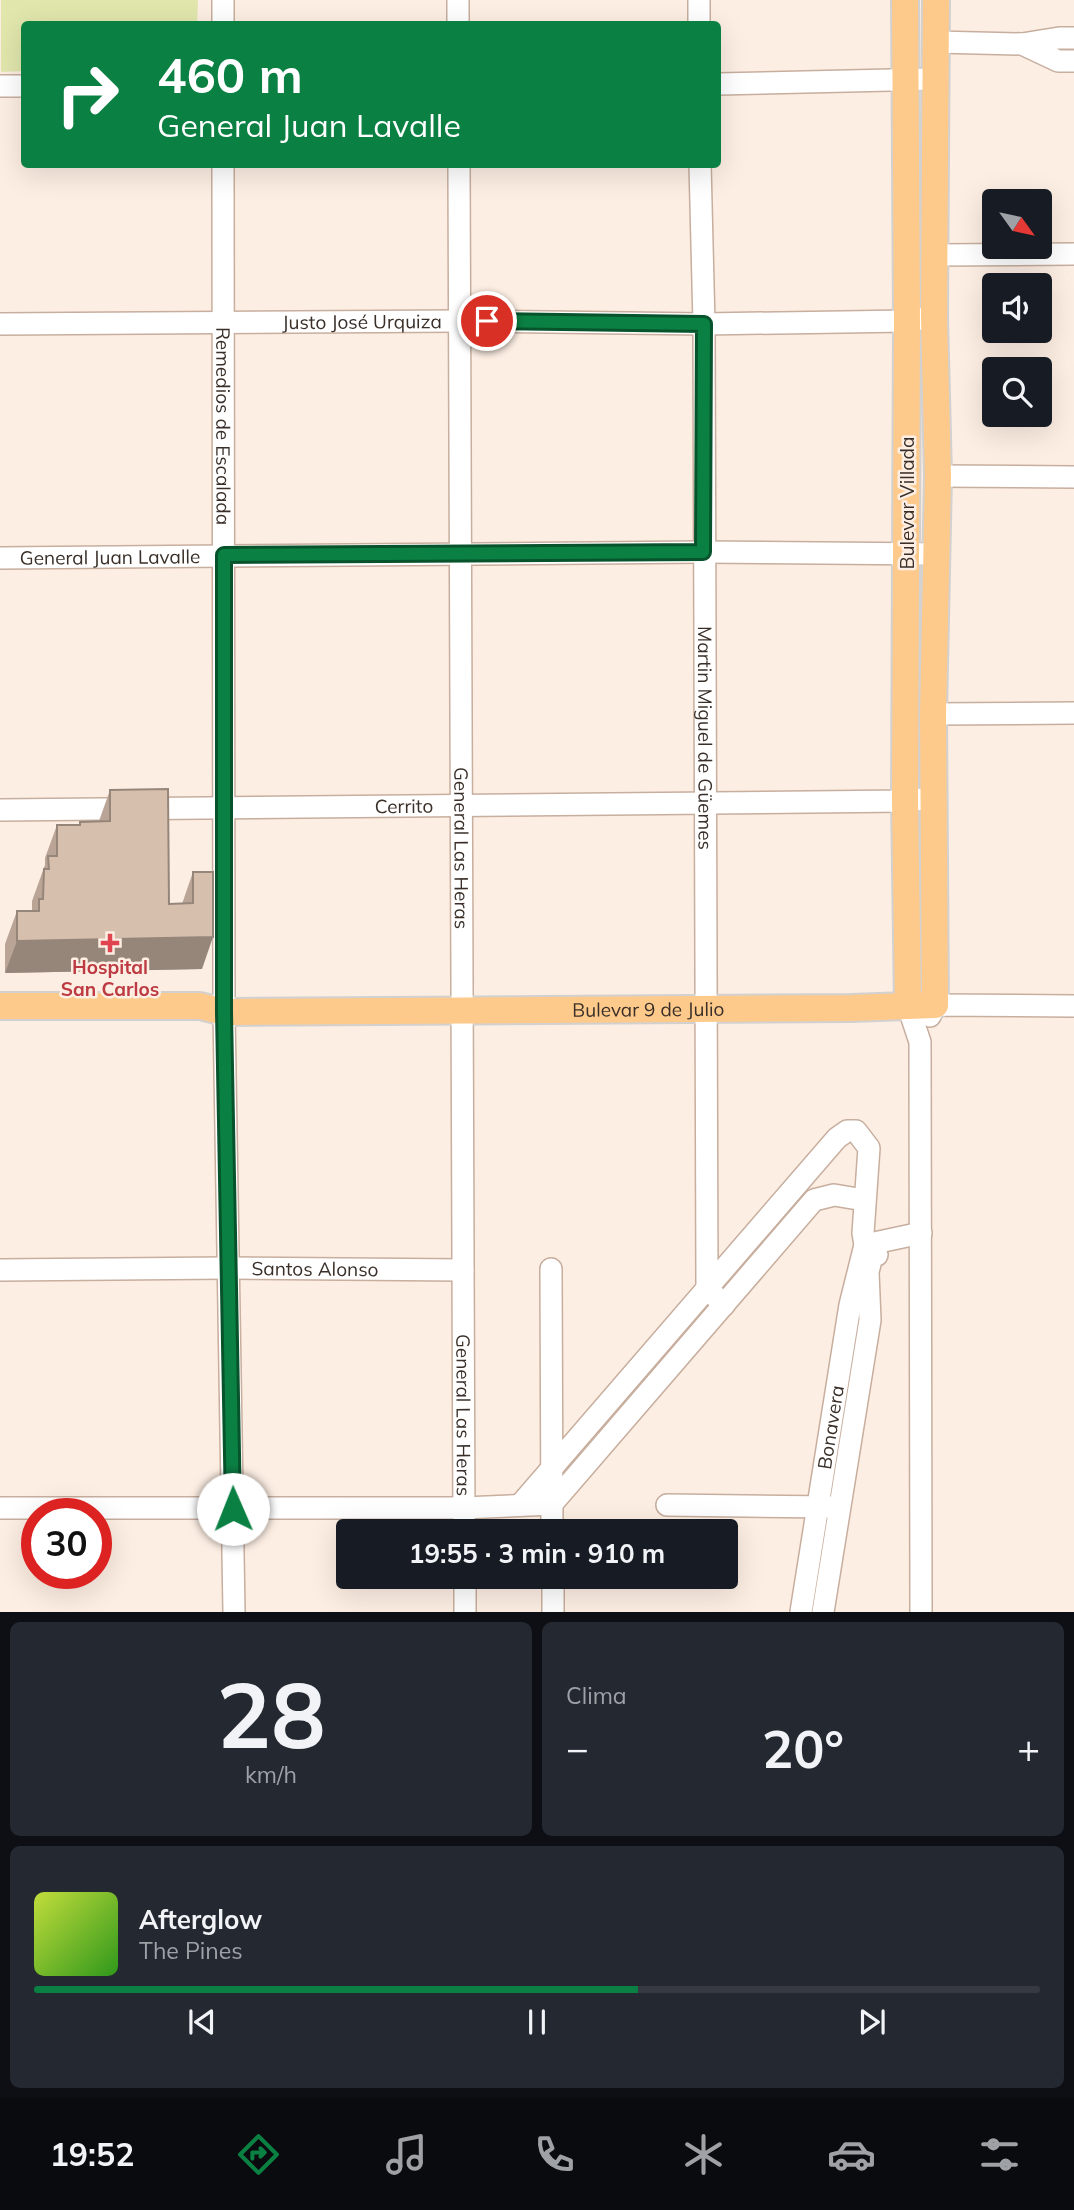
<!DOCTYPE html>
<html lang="es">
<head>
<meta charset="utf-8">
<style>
	:root { --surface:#171b24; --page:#242831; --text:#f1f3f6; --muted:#9ea1a6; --line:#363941; --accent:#0b8043 }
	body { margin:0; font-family:Mulish,sans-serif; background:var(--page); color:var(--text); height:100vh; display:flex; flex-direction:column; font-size:26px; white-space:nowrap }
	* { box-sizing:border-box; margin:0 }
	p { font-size:23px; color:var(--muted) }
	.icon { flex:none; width:38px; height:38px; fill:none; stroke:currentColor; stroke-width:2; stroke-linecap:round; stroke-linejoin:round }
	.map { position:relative; height:1612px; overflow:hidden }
	.sheet { display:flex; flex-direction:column; gap:10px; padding:10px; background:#0d0f14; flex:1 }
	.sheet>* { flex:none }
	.hud { position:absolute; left:21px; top:21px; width:700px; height:147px; border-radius:7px; box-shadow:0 7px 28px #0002; background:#0b8043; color:#fff; overflow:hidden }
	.needle { width:46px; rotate:123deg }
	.buttons { position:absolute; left:982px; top:189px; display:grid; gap:14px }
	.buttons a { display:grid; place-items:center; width:70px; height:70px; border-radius:7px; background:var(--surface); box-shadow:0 7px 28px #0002; font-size:35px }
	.speed { position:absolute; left:21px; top:1498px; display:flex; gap:14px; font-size:35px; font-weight:700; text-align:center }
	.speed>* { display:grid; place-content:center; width:91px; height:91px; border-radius:50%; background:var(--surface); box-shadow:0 7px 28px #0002; line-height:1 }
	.speed .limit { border:10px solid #d22; background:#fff; color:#111 }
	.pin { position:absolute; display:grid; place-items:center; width:60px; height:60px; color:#fff; margin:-30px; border:4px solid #fff; border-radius:50%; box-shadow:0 2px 7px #0007 }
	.me { position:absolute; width:77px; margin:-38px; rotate:359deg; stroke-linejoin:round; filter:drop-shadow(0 0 5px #0008) }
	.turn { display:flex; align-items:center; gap:24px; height:147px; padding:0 21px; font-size:32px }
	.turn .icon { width:91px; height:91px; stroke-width:2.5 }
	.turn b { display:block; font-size:49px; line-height:60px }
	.big { font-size:52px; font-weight:700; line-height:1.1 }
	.sheet .tile { flex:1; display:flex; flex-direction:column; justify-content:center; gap:10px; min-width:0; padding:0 24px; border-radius:10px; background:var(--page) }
	.sheet .dial { align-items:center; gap:0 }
	.dial b { font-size:91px; line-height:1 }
	.song { display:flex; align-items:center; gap:21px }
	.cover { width:84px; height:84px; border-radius:10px; background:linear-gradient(135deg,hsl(70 70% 55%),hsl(110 70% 35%)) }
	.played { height:7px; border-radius:4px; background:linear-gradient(90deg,var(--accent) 60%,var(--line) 60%) }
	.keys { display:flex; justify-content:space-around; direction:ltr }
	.heat { display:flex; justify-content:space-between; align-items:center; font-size:38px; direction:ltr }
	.sheet .tiles { flex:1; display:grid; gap:10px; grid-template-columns:1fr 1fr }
	.tile:last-child { grid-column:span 2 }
	.trip { position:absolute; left:336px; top:1519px; width:402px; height:70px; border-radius:7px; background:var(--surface); box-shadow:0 7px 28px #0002; font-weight:700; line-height:70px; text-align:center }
	.dock { display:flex; height:112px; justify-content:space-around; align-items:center; background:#090b0e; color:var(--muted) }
	.dock .icon { width:49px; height:49px }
	.dock .on { color:var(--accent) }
	.dock b { font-size:32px; color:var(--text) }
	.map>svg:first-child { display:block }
	.green { fill:#e0e6ac }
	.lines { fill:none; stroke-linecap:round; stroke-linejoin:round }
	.minor-casing { stroke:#c7ae9e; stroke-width:24 }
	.major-casing { stroke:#d3d1d0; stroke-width:30 }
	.minor { stroke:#fff; stroke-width:21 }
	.major { stroke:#feca8b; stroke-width:26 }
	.wall { fill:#b9a496 }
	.shaded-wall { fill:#96867a }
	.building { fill:#d7bfae; stroke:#96867a; stroke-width:2 }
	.route-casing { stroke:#07532c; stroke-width:18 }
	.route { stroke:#0b8043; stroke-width:12 }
	.health-dot { fill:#e0444e; stroke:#fdeee3; stroke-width:2.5 }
	.labels { text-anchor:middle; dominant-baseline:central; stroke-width:5; stroke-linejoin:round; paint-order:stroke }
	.street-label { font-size:19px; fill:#392f28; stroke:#fdeee3 }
	.health-label { font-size:19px; font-weight:bold; fill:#be3a42; stroke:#fdeee3 }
</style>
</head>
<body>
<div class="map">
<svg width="1074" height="1612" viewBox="0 0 1074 1612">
	<rect width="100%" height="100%" fill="#fdeee3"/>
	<path class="green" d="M 1,0 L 198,0 L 197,24 L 24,24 L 24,71 L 1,72 Z"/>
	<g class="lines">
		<defs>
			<g id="minor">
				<path d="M 458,0 L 458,24"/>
				<path d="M 223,24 L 223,0"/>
				<path d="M 699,24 L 699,0"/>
				<path d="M 935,42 L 1022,44 L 1059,38 L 1074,38"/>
				<path d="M 1022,44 L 1058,61 L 1074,61"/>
				<path d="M 718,84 L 934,79"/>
				<path d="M 0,86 L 24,86"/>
				<path id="s1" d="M 223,164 L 224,1012 L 234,1612"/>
				<path id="s2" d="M 459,164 L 464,1531"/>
				<path id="s3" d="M 700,164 L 704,324 L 707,1288 L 724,1305"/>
				<path d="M 935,255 L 1074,254"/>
				<path id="s4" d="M 0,324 L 460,321 L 704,324 L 907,321 L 934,317"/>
				<path d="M 938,476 L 1074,477"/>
				<path id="s5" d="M 0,558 L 703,552 L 935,554"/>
				<path d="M 933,714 L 1074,713"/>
				<path id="s6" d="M 0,810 L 905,801 L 933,798"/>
				<path d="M 908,1006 L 920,1042 L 921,1612"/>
				<path d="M 930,1016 L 935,1005 L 1074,1006"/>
				<path d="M 551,1269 L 552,1531"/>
				<path id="s7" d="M 0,1270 L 228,1268 L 463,1270"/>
				<path d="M 520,1505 L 837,1138 L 847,1131 L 856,1131 L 869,1148 L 863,1233 L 865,1245 L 877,1255"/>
				<path d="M 667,1505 L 830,1507"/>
				<path d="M 0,1508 L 464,1508 L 552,1504 L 814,1200 L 834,1195 L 864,1200"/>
				<path d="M 465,1577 L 465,1612"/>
				<path d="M 553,1577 L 553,1612"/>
				<path id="s8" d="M 801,1612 L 850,1305 L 865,1245 L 921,1233"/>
				<path d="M 823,1612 L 870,1320 L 868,1272 L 870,1264"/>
			</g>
			<g id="major">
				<path d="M 905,0 L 907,321 L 905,801 L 908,1006"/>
				<path id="s9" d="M 0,1006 L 200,1006 L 224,1012 L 851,1008 L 935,1005 L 933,714 L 938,476 L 934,317 L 936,0"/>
			</g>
		</defs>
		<use href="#minor" class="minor-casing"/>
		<use href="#major" class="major-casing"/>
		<use href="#minor" class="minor"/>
		<use href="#major" class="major"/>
	</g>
	<path class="wall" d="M 110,790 L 169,904 L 182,904 L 193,872 L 202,969 L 5,973 L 5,944 L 17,911 L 32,911 L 32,901 L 45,865 L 45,858 L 57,825 L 79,825 L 80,822 L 99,821 Z"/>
	<path class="shaded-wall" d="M 213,937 L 202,969 L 5,973 L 17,941 Z"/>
	<path class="building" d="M 168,789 L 169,904 L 193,903 L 193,872 L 213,872 L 213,937 L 17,941 L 17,911 L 39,911 L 39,899 L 43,899 L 44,869 L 49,869 L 48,856 L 57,856 L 57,825 L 80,825 L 80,822 L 110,821 L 110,790 Z"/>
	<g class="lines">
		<defs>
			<path id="route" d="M 233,1509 L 224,1012 L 224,555 L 703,552 L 704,324 L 487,321"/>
		</defs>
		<use href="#route" class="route-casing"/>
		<use href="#route" class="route"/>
	</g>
	<path class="health-dot" d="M106.5 932.5h7v7h7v7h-7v7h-7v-7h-7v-7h7z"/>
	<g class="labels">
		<g class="street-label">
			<text stroke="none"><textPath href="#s4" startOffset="362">Justo José Urquiza</textPath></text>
			<text stroke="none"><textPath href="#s1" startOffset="262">Remedios de Escalada</textPath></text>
			<text transform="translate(907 503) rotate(-90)">Bulevar Villada</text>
			<text stroke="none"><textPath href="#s5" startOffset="110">General Juan Lavalle</textPath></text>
			<text stroke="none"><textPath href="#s3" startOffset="574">Martin Miguel de Güemes</textPath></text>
			<text stroke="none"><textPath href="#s6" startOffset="404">Cerrito</textPath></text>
			<text stroke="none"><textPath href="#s2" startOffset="684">General Las Heras</textPath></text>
			<text stroke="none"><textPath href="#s9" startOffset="649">Bulevar 9 de Julio</textPath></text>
			<text stroke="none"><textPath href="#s7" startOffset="315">Santos Alonso</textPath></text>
			<text stroke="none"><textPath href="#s2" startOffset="1251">General Las Heras</textPath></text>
			<text stroke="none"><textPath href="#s8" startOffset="187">Bonavera</textPath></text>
		</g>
		<g class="health-label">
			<text x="110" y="967">Hospital<tspan x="110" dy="22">San Carlos</tspan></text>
		</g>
	</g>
</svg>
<div class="buttons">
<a><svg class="needle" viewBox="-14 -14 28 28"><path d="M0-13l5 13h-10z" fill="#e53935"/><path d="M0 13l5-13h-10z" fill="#9ea1a6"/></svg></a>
<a><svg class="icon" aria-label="sound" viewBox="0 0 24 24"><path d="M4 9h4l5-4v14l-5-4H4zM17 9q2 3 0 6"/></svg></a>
<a><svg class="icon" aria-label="search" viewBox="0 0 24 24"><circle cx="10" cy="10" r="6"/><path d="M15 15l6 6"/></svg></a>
</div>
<div class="speed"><div class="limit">30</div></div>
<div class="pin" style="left:487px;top:321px;background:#d93025"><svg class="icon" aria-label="arrive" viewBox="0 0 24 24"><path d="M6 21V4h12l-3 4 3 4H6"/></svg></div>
<svg class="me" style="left:233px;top:1509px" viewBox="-20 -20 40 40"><circle r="19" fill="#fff"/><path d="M0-13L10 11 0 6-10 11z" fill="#0b8043"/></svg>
<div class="trip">19:55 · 3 min · 910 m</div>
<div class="hud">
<div class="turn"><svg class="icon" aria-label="right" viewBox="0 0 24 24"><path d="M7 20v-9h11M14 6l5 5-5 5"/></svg><div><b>460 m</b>General Juan Lavalle</div></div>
</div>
</div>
<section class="sheet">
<div class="tiles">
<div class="tile dial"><b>28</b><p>km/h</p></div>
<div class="tile"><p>Clima</p>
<div class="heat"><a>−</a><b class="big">20°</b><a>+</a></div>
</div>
<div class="tile">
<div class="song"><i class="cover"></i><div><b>Afterglow</b><p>The Pines</p></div></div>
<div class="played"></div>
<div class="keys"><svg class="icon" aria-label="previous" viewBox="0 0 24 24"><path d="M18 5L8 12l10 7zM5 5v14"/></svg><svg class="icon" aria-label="pause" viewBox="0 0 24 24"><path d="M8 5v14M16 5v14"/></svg><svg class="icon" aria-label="next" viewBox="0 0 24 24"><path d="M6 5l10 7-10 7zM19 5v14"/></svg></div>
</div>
</div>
</section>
<nav class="dock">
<b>19:52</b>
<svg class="icon on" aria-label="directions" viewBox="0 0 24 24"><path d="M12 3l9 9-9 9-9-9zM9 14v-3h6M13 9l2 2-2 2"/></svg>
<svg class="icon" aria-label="music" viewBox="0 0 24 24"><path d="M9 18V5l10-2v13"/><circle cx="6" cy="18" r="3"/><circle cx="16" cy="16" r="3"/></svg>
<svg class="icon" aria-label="phone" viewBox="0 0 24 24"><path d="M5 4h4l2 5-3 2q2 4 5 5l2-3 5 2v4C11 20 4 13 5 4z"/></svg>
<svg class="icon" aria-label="climate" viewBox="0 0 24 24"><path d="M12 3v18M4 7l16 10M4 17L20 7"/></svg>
<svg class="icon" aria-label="car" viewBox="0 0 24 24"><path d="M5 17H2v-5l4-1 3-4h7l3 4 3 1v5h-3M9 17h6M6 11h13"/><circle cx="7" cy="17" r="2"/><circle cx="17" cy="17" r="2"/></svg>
<svg class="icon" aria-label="filters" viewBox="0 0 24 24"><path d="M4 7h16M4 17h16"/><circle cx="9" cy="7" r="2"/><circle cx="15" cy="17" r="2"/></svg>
</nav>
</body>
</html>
